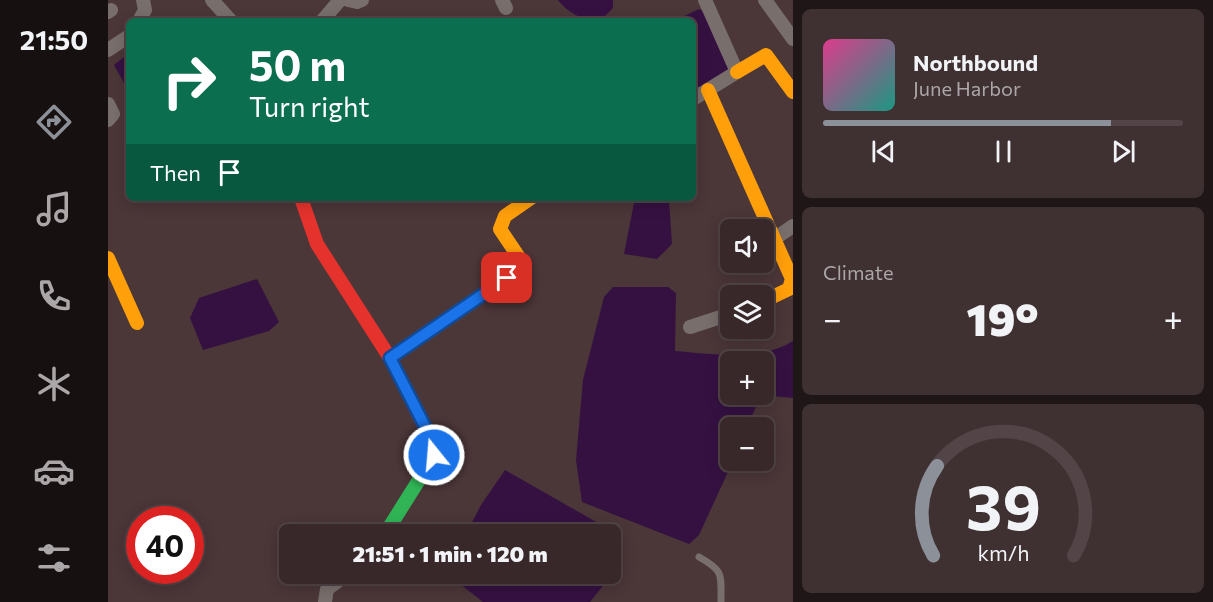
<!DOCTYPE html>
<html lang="en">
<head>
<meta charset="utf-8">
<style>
	:root { --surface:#38282a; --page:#3f3032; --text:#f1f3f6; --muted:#aba6a8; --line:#524447; --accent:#8c9099 }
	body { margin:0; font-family:Commissioner,sans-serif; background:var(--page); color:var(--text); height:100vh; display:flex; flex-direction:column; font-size:22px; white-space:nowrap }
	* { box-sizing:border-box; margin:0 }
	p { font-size:20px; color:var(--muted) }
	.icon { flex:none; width:33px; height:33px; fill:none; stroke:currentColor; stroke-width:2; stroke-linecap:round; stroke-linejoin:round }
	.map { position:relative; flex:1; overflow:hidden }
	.panel { display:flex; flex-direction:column; gap:9px; padding:9px; background:#1f1617; width:420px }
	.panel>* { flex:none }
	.top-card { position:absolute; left:18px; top:18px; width:570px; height:183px; border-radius:9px; box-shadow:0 3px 15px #0003,0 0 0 2px var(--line); background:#0b6e4f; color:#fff; overflow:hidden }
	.fabs { position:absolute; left:612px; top:219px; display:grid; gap:12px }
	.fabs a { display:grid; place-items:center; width:54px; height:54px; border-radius:9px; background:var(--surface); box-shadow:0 3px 15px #0003,0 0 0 2px var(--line); font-size:30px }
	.speed { position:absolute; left:18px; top:506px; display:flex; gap:12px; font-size:30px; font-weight:700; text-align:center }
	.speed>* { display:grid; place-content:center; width:78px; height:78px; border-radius:50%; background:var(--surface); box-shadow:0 3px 15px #0003,0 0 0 2px var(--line); line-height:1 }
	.speed .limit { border:9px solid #d22; background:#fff; color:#111 }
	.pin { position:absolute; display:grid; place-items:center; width:51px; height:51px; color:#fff; margin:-26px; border-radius:12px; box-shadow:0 3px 9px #0006 }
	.me { position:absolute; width:66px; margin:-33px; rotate:343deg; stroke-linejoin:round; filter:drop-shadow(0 0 4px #0008) }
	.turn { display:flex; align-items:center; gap:21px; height:126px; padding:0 24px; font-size:27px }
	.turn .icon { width:78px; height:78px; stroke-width:2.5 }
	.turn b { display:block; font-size:42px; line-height:51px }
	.then { display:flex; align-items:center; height:57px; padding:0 24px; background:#0003; gap:12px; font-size:22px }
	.big { font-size:45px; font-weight:800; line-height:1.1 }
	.panel .tile { flex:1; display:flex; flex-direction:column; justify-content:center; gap:9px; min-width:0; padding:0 21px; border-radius:9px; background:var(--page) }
	.panel .dial { align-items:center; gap:0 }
	.dial svg { height:156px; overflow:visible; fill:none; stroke:var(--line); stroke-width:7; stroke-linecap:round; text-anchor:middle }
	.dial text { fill:var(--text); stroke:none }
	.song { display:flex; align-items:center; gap:18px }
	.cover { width:72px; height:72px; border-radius:9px; background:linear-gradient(135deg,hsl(330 70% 55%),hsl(170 70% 35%)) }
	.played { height:6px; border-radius:3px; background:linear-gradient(90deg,var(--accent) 80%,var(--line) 80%) }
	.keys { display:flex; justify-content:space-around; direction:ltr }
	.heat { display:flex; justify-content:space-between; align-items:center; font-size:33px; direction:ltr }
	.trip { position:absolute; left:171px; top:524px; width:342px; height:60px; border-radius:9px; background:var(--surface); box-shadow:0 3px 15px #0003,0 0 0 2px var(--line); font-weight:800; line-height:60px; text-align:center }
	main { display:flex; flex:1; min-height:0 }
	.menu { display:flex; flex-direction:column; width:108px; justify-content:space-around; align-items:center; background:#161011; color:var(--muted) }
	.menu .icon { width:42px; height:42px }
	.menu .current { color:var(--accent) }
	.menu b { font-size:27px; color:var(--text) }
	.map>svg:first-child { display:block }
	.water { fill:#351142; fill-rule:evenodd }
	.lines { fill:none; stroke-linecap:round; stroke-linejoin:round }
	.lane { stroke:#786f6c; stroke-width:7 }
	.street { stroke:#786f6c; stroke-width:14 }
	.fast { stroke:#30b455; stroke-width:14 }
	.slow { stroke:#ff9f0a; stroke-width:14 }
	.jam { stroke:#e5322d; stroke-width:14 }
	.route-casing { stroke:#114b97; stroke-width:15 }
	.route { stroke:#1a73e8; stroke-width:10 }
</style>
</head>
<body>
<main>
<nav class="menu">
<b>21:50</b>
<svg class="icon current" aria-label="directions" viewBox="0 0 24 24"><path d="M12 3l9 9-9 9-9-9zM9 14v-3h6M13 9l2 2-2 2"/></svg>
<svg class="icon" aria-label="music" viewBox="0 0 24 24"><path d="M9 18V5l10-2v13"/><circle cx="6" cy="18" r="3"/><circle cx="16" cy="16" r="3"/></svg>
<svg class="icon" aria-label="phone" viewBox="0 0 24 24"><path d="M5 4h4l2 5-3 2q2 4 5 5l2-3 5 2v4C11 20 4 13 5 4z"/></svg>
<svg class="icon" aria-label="climate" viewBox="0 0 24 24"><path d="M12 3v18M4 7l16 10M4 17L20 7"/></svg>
<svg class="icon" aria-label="car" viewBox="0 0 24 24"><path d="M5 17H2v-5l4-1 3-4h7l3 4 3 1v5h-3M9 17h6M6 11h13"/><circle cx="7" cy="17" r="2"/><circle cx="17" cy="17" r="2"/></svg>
<svg class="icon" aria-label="filters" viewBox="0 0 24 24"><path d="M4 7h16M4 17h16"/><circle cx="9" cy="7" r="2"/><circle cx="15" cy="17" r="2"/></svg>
</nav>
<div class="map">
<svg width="685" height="602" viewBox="0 0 685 602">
	<rect width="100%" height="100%" fill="#4b3638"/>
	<path class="water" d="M 450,0 L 505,0 L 505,8 L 493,20 C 476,22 460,13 450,0 Z
		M 591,9 L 599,14 L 627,72 L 585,93 L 585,21 L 566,21 Z
		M 21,53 L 21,92 L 6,65 Z
		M 527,198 L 557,198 L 561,201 L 564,244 L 549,259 L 516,254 Z
		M 149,279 L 171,322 L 161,331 L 95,350 L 82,318 L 91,298 Z
		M 505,287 L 560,287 L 568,293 L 567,351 C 605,354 652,362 685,341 L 685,398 L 653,395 L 639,427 L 622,428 L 622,460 L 625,461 L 591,535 L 581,544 L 474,502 L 468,460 L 475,380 L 496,297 ZM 622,362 L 656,362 L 656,394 L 622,394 Z
		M 397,470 L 511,535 L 503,566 L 502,534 L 358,534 L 373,505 Z
		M 338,573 L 501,573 L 498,582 L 482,602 L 375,602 Z"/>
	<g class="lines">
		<path class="lane" d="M 591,557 C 616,571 613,574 613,602"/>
		<path class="street" d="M 104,0 L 123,21
			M 240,0 L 249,2 L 254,0
			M 394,0 L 398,8
			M 657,0 L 685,39
			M 0,12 L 3,10
			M 31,21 L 37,10 L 35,0
			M 214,21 L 232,0
			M 0,50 L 21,36
			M 585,99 L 629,72 L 597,0
			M 0,104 L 5,114 L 0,120
			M 666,239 L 685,226
			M 582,327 L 622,314
			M 217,602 L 219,589 L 241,573"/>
		<path class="fast" d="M 277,534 L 321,464 L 327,446 L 321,435"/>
		<path class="slow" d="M 629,72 L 658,55 L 685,92
			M 600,90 L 684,279 L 681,289 L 656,301
			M 0,258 L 29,323
			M 282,358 L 399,278 L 412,266 L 412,259 L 392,229 L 397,216 L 423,198"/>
		<path class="jam" d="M 193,198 L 209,244 L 282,358 L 321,435"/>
	</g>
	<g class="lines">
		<defs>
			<path id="route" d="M 326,455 L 327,446 L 282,358 L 399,278"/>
		</defs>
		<use href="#route" class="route-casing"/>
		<use href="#route" class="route"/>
	</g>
</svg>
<div class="fabs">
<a><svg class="icon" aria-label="sound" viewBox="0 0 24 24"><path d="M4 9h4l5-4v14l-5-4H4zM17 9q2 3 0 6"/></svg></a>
<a><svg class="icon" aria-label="layers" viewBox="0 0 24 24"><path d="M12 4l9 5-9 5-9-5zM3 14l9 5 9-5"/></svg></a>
<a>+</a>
<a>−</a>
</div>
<div class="speed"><div class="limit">40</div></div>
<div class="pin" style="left:399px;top:278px;background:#d93025"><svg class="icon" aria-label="arrive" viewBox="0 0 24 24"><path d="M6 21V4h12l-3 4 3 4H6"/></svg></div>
<svg class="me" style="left:326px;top:455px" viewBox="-20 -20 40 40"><circle r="17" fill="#1a73e8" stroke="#fff" stroke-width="3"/><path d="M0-11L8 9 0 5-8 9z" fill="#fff"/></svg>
<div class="trip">21:51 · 1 min · 120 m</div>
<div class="top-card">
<div class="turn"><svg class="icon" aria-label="right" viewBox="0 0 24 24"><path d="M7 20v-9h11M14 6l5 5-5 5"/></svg><div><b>50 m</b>Turn right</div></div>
<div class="then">Then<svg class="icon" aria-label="arrive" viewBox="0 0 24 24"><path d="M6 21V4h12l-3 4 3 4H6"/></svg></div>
</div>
</div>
<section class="panel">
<div class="tile">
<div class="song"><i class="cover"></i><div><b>Northbound</b><p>June Harbor</p></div></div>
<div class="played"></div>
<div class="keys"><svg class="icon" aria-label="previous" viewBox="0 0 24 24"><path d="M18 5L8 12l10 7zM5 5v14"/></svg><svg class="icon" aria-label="pause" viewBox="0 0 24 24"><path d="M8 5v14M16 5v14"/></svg><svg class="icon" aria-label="next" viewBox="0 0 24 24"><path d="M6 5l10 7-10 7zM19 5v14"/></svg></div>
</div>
<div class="tile"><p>Climate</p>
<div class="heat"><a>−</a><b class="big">19°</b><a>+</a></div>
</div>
<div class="tile dial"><svg viewBox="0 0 100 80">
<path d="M14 69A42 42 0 1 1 86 69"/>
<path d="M14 69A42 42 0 0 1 16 23" stroke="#8c9099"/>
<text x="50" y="56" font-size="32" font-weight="700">39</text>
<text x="50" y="72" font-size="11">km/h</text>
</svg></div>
</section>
</main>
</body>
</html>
